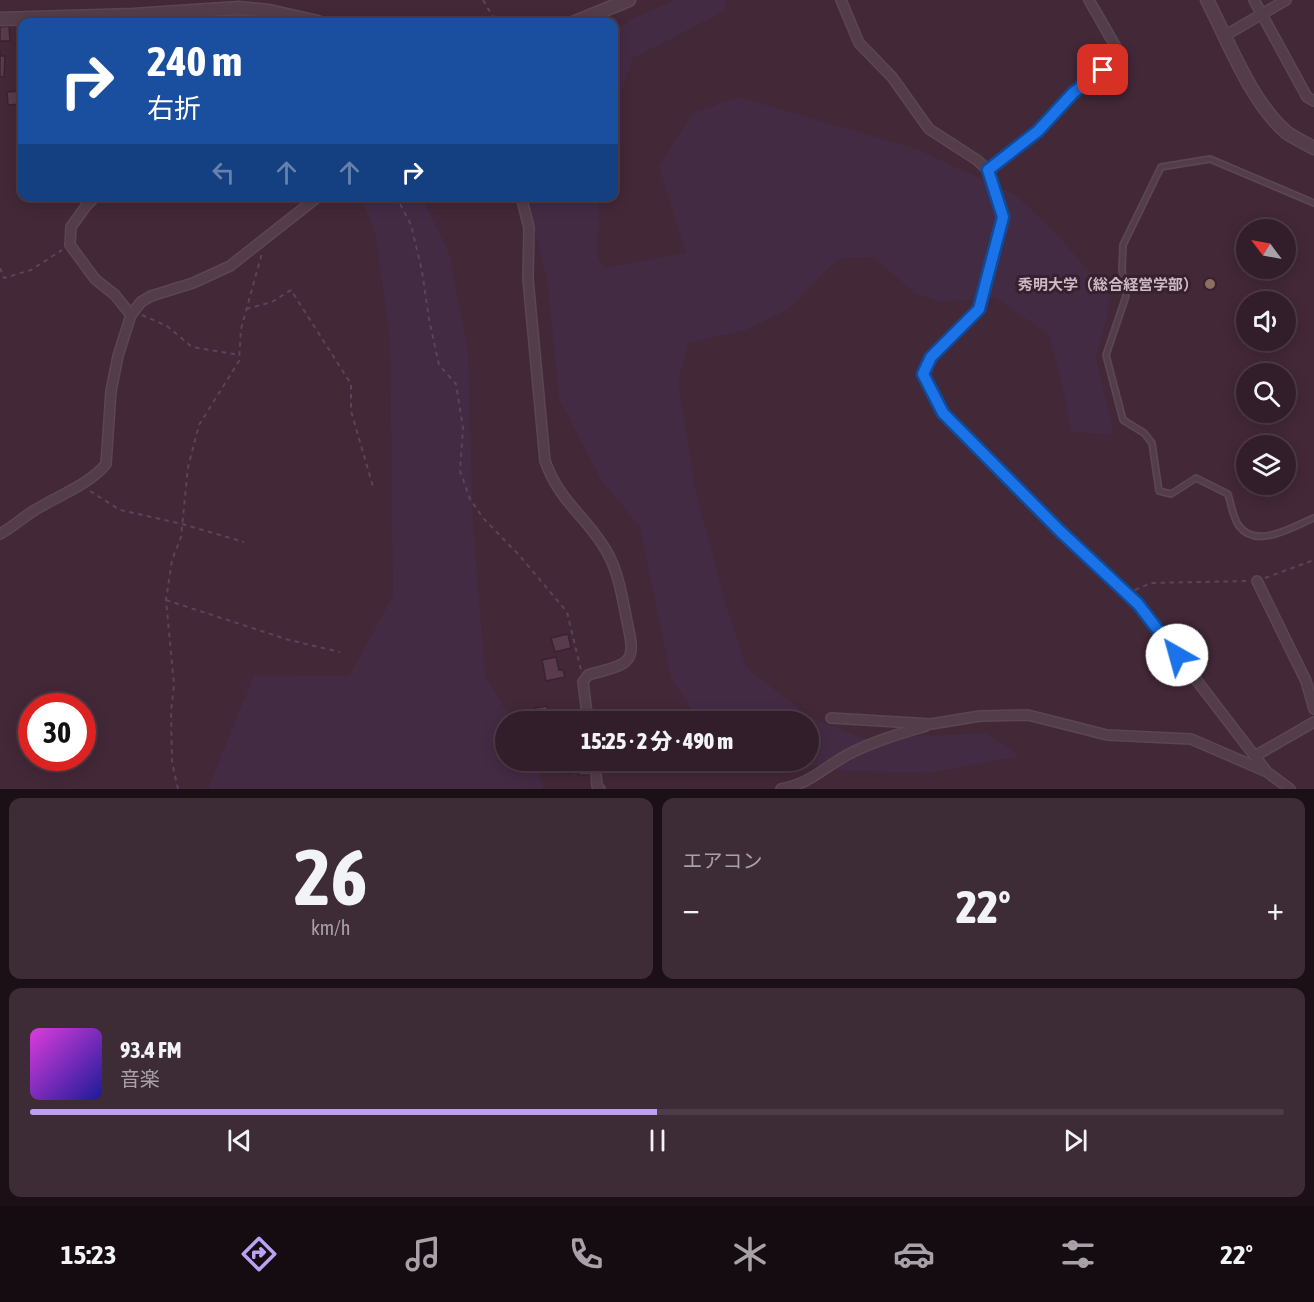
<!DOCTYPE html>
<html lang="ja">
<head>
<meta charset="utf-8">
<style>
	:root { --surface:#321e2a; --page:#3d2b36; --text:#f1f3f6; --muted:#a8a2a8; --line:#4d3c47; --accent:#bca0f2 }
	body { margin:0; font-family:"Asap Condensed","Noto Sans JP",sans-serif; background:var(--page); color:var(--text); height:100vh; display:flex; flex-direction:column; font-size:22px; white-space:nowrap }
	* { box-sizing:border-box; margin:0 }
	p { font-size:20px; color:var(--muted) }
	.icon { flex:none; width:33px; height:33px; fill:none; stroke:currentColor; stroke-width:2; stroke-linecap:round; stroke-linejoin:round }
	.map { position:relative; height:789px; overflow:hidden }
	.side { display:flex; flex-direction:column; gap:9px; padding:9px; background:#1c1017; flex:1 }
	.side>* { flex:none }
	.guide { position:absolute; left:18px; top:18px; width:600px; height:183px; border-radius:12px; box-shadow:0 3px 15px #0003,0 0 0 2px var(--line); background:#1a4fa0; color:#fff; overflow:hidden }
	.needle { width:39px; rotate:302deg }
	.fabs { position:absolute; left:1236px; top:219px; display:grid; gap:12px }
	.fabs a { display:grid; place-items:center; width:60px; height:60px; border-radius:50%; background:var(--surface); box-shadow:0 3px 15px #0003,0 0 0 2px var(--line); font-size:30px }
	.speed { position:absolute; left:18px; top:693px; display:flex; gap:12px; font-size:30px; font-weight:700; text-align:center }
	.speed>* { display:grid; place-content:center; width:78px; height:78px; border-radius:50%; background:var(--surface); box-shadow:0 3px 15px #0003,0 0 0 2px var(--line); line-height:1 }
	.speed .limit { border:9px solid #d22; background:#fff; color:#111 }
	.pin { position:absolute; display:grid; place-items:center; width:51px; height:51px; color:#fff; margin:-26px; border-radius:12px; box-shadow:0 3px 9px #0006 }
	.me { position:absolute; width:66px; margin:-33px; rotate:322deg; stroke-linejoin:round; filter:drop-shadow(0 0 4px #0008) }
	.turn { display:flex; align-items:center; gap:21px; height:126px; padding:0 30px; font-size:27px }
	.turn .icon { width:78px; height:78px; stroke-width:2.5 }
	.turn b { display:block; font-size:42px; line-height:51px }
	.lanes { display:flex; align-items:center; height:57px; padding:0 30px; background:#0003; justify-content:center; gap:30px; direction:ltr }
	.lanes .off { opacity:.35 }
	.big { font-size:45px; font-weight:800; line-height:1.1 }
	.side .card { flex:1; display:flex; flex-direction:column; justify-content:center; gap:9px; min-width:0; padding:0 21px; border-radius:12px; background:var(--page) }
	.side .dial { align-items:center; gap:0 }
	.dial b { font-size:78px; line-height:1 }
	.song { display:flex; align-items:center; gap:18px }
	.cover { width:72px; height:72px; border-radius:9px; background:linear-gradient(135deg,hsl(300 70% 55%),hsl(240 70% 35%)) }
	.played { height:6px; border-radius:3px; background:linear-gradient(90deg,var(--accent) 50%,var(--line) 50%) }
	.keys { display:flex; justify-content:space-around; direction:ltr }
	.heat { display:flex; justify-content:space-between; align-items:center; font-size:33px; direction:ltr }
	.side .tiles { flex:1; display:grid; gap:9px; grid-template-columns:1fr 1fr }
	.card:last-child { grid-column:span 2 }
	.trip { position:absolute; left:495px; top:711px; width:324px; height:60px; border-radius:30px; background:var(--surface); box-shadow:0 3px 15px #0003,0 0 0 2px var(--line); font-weight:800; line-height:60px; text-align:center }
	.tab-bar { display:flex; height:96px; justify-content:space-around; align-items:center; background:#140c11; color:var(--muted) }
	.tab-bar .icon { width:42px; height:42px }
	.tab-bar .selected { color:var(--accent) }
	.tab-bar b { font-size:27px; color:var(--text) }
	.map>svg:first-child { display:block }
	.green { fill:#432b44 }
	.building { fill:#593b4d; stroke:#3a2331; stroke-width:1.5 }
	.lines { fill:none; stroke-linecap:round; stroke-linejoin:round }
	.service-casing { stroke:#5c4653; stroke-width:8 }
	.minor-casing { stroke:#5c4653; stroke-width:12 }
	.tertiary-casing { stroke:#5c4653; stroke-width:15 }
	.path { stroke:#59445c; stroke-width:2; stroke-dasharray:4.5 4.5; stroke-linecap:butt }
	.service { stroke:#533d4a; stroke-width:4.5 }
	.minor { stroke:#533d4a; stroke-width:9 }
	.tertiary { stroke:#533d4a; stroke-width:12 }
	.route-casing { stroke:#114b97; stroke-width:15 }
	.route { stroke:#1a73e8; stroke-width:10 }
	.education-dot { fill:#8d6e63; stroke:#38212f; stroke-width:2 }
	.labels { text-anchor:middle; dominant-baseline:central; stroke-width:6; stroke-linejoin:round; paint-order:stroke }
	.poi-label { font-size:15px; font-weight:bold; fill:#ccbac4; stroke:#38212f; text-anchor:end }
</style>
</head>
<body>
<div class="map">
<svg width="1314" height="789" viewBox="0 0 1314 789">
	<rect width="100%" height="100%" fill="#432838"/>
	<path class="green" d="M 675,0 L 724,0 L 727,10 L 633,58 L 614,114 L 614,31 L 630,20 Z
		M 739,97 L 917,149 L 1016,195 L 1062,240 L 1109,295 L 1107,318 L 1096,357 L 1114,435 L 1071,432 L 1062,382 L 1048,334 L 995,298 L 940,302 L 914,293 L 874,257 L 838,259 L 790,308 L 746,330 L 689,343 L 678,381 L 695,489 L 725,600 L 746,667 L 808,716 L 864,739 L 986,733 L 1020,756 L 929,773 L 848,771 L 788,761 L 808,760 L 808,722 L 699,721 L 671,677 L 640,527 L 601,480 L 559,399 L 548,285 L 530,212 L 530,197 L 599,197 L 598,258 L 604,268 L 686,253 L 659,167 L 692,113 Z
		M 360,197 L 422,197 L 449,253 L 468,350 L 473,523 L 485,675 L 512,721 L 506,722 L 506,760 L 534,761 L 544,789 L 208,789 L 254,675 L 349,676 L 393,596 L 390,339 L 375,232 Z"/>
	<path class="building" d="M 9,26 L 10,41 L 0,41 L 0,27 Z
		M 0,51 L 1,56 L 5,56 L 4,77 L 0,77 Z
		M 22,91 L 22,104 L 8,105 L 7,92 Z
		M 568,634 L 571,648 L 555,652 L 551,638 Z
		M 556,657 L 559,670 L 563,670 L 565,677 L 546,681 L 542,660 Z
		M 547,706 L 549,716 L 537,718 L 535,708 Z
		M 560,760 L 567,760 L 573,764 L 570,774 L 557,766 Z
		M 576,760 L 592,760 L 592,775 L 579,775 L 579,773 L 576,773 Z"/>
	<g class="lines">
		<defs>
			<path id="service" d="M 1314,203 L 1210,159 L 1161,167 L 1123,245 L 1122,270 L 1126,296 L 1106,355 L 1123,420 L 1144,433 L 1152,443 L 1159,491 L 1171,494 L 1196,478 L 1228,494 C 1231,504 1233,518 1239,526 C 1257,550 1294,526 1314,518"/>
			<path id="minor" d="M 841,0 L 859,43 L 892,77 L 929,129 L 977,160 L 988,170 L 1038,131 L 1073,93 L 1086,85 L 1121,56 L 1089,0
				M 1254,0 L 1307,97 L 1314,101
				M 1226,35 L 1286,0
				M 988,170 L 1003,217 L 979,309 L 931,357 L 923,374 L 943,413 L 1060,531 L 1138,604 L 1267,772 L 1290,789
				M 96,196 L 86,206 L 71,227 L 70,245 L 95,279 L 115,295 L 131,315
				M 521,196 L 529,228 L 528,279 L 545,461 C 559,500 581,512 602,544 C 619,568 622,598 628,626 C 630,637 635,653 626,661 C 620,668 597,672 588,675 L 583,682 L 588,722
				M 0,534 C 13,527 23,517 35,510 C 57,496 89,485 106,464 L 111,391 L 118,356 L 131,315 L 141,302 L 151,296 L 193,283 L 230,266 L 319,196
				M 1257,581 L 1306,681 L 1314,709
				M 831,718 L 931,724 L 980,716 L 1028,715 L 1107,735 L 1191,739 L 1265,771
				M 1255,756 L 1314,722
				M 595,760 L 597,786 L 600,789
				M 781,789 C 811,783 822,769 847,755 C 871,742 899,734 926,726"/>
			<path id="tertiary" d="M 1207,0 C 1228,40 1251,102 1286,132 C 1294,138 1305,143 1314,148
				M 0,19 L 133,15 L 239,8 L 269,11 L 318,22
				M 575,22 L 629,0"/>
		</defs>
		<use href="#service" class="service-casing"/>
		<use href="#minor" class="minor-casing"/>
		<use href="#tertiary" class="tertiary-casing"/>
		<path class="path" d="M 483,0 L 496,22
			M 396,196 L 411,225 L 422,271 L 429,319 L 439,365 L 456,384 L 463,428 L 460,471 L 470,499 L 483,518 L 519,555 L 567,612 L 581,670
			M 0,268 L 4,278 L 31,270 L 62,250
			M 246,309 L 272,302 L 291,290 L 351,384 L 351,411 L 374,490
			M 142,315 L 167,326 L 192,347 L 239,355
			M 90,491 L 120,510 L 182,524 L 244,542
			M 1265,578 L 1314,560
			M 1135,590 L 1151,583 L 1248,581
			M 166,600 L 289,640 L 340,652
			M 178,789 L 172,762 L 171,712 L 174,685 L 166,600 L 172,560 L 181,537 L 188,467 L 199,425 L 239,361 L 241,329 L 262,253"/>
		<use href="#service" class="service"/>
		<use href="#minor" class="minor"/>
		<use href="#tertiary" class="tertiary"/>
	</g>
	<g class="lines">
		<defs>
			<path id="route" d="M 1103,70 L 1073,93 L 1038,131 L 988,170 L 1003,217 L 979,309 L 931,357 L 923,374 L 943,413 L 1060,531 L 1138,604 L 1177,655"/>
		</defs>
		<use href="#route" class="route-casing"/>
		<use href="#route" class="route"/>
	</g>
	<circle class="education-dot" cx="1210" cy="284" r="6"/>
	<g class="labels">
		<g class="poi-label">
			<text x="1198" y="284">秀明大学（総合経営学部）</text>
		</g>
	</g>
</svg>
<div class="fabs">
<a><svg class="needle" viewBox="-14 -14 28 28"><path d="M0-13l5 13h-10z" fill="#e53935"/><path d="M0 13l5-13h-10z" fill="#a8a2a8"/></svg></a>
<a><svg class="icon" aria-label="sound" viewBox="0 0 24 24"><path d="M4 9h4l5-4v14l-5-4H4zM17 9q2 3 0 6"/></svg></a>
<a><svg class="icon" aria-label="search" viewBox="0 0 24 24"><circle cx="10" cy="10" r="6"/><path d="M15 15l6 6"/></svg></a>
<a><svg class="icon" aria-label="layers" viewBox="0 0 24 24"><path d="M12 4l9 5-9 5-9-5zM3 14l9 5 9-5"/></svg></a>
</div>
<div class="speed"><div class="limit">30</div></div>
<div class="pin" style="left:1103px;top:70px;background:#d93025"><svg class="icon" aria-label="arrive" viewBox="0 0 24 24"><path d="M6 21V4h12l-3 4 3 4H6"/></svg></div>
<svg class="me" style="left:1177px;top:655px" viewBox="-20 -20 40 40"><circle r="19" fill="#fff"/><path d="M0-13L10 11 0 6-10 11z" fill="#1a73e8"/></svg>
<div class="trip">15:25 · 2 分 · 490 m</div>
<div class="guide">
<div class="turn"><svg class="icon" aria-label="right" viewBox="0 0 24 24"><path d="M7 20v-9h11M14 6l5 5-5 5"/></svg><div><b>240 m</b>右折</div></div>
<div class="lanes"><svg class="icon off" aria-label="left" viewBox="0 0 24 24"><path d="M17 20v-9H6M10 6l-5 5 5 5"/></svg><svg class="icon off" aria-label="ahead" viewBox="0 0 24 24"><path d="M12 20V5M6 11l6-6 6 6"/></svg><svg class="icon off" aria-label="ahead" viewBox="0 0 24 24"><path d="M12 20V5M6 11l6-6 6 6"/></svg><svg class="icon" aria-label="right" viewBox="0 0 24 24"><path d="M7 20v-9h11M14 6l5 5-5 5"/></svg></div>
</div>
</div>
<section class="side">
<div class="tiles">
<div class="card dial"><b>26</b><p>km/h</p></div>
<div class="card"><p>エアコン</p>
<div class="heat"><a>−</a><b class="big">22°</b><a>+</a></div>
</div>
<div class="card">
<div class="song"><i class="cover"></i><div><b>93.4 FM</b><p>音楽</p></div></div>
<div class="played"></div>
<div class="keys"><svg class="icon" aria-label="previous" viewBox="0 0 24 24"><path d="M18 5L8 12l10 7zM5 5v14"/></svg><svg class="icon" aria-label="pause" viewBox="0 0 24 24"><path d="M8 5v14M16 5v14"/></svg><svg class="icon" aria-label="next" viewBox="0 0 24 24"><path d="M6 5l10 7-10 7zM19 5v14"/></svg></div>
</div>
</div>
</section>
<nav class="tab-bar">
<b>15:23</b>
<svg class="icon selected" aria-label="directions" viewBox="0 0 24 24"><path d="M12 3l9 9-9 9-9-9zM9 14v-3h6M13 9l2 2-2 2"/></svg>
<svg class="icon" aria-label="music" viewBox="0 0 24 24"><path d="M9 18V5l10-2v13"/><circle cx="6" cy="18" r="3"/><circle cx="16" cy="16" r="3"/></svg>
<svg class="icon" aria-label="phone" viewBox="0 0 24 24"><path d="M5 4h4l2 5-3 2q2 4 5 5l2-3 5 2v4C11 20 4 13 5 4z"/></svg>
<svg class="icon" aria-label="climate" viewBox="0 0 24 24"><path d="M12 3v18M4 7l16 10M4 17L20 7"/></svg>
<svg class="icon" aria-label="car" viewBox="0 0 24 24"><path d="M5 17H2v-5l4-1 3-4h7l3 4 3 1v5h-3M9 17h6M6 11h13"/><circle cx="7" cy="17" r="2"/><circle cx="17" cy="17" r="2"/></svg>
<svg class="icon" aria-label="filters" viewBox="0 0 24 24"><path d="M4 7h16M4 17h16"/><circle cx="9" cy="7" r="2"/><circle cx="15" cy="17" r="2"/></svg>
<b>22°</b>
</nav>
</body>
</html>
